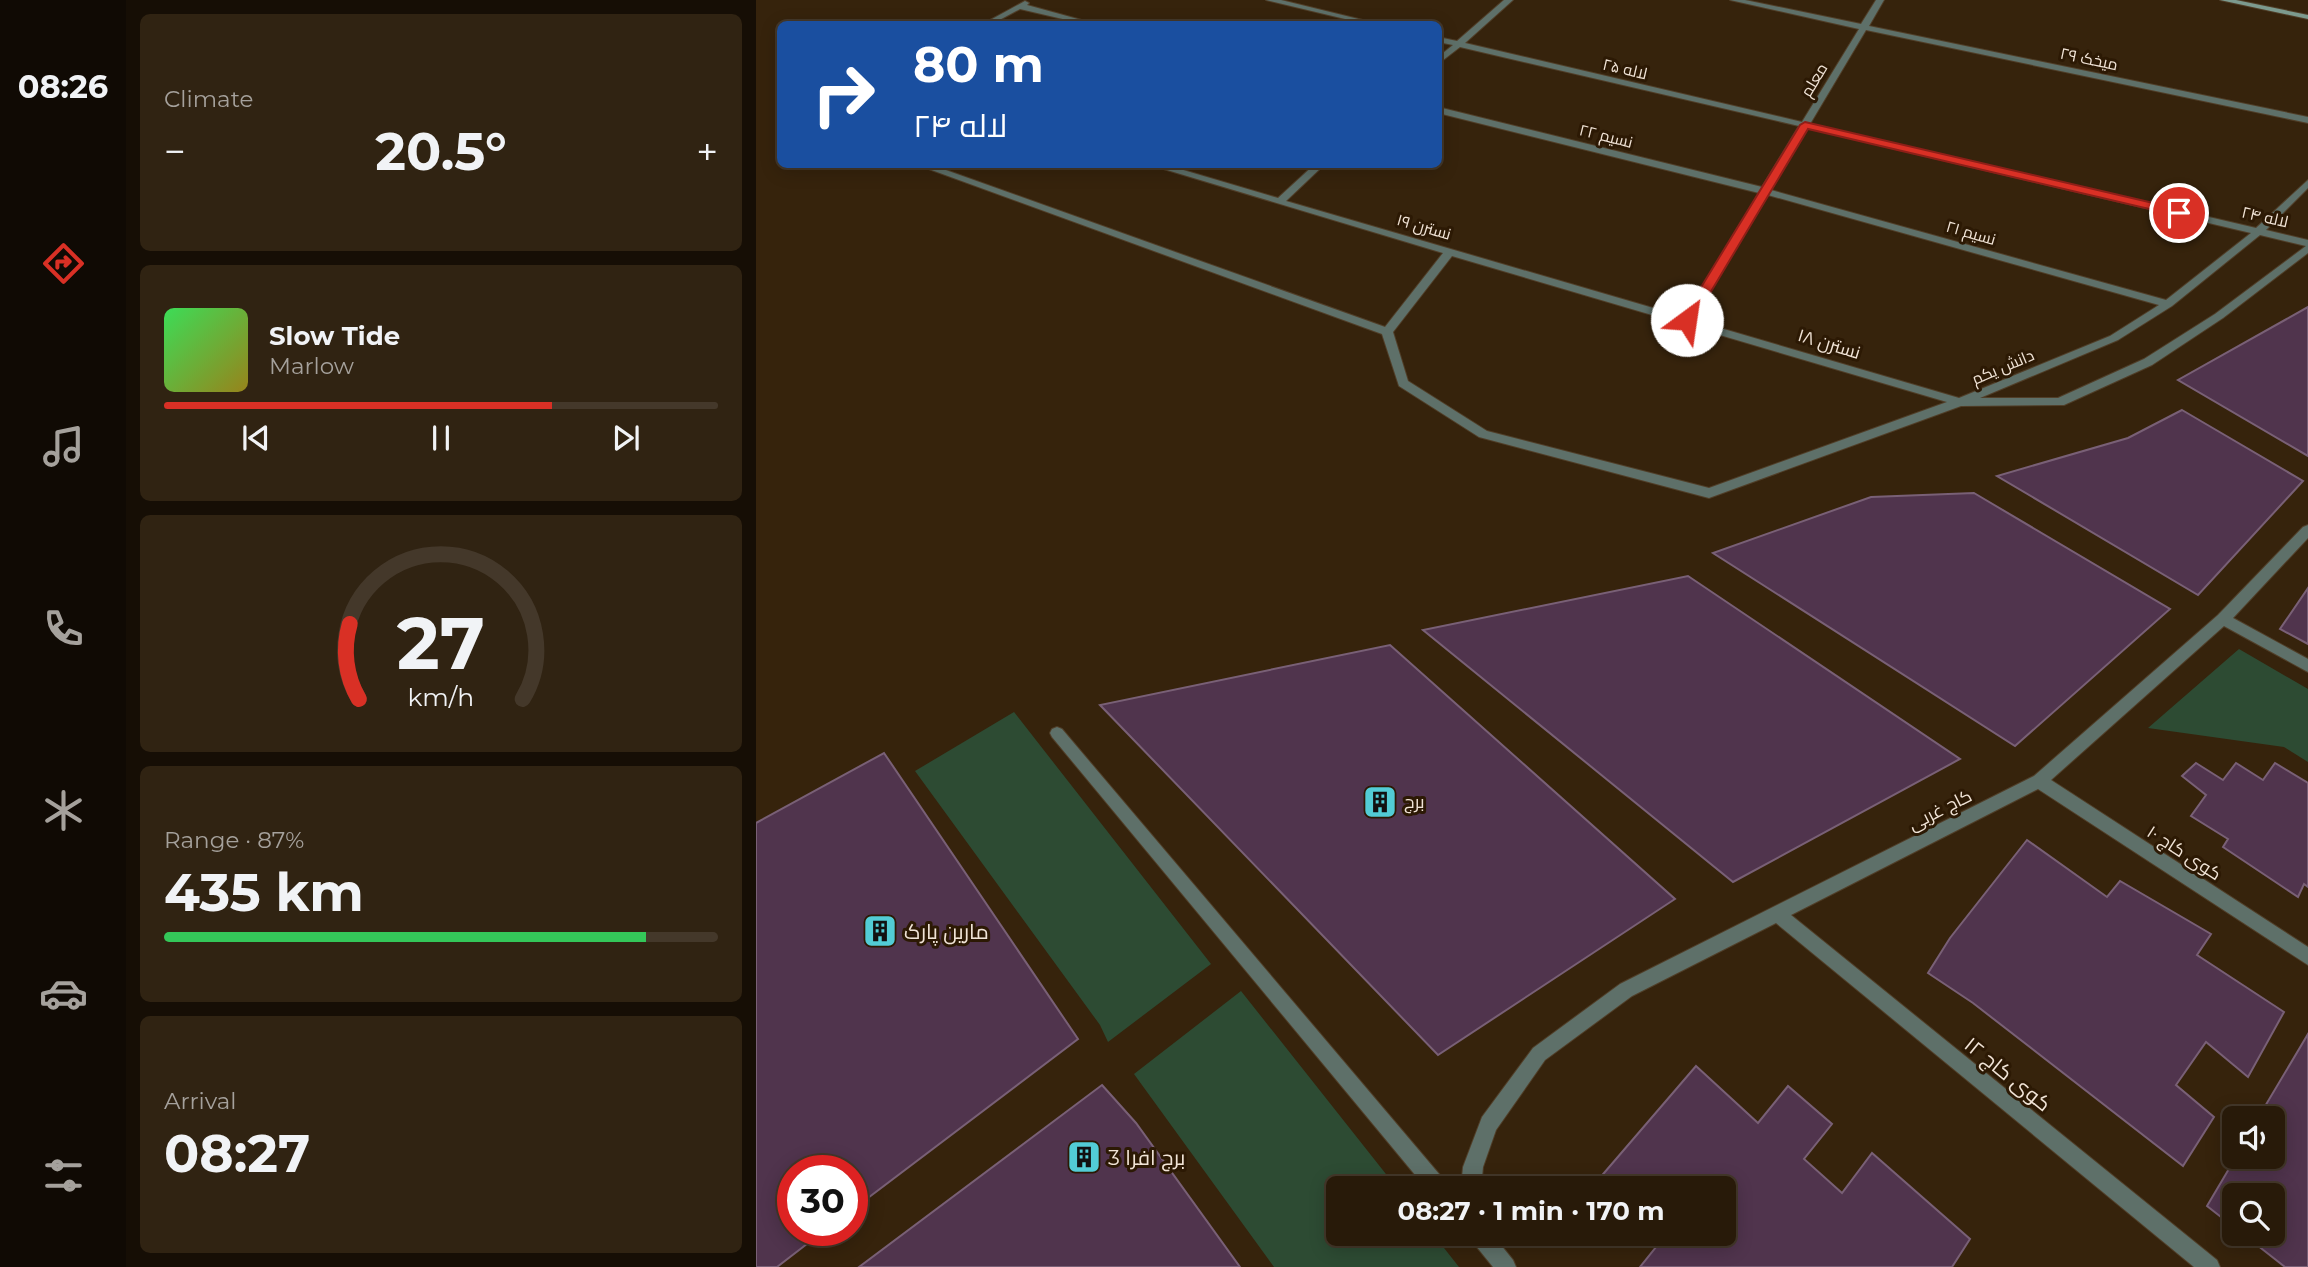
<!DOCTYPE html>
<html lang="en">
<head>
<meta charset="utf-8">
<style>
	:root { --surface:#281a09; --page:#302312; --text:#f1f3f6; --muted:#a5a19c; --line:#44382a; --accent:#d93025 }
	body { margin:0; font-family:Montserrat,Cairo,sans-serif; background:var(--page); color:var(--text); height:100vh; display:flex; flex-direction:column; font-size:26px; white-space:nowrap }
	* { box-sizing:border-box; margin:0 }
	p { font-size:23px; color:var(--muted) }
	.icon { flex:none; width:38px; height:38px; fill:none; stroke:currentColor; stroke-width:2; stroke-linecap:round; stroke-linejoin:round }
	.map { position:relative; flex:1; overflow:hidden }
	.panel { display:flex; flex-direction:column; gap:14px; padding:14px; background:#160e05; width:630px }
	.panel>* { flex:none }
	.banner { position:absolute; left:21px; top:21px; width:665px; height:147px; border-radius:10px; box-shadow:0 4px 18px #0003,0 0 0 2px var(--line); background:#1a4fa0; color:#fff; overflow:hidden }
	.tools { position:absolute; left:1466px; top:1106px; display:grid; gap:14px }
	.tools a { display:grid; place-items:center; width:63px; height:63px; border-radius:10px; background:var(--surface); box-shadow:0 4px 18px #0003,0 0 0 2px var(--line); font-size:35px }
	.speed { position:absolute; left:21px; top:1155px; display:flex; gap:14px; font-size:35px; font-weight:700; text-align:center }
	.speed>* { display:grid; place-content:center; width:91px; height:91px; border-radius:50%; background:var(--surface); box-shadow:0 4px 18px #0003,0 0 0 2px var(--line); line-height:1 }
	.speed .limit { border:10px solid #d22; background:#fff; color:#111 }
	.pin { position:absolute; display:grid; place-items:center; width:60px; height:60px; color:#fff; margin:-30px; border:4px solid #fff; border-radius:50%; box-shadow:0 2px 7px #0007 }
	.me { position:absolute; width:77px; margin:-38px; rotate:31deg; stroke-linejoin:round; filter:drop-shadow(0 0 5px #0008) }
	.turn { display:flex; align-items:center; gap:24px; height:147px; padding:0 21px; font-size:32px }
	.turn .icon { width:91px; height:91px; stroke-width:2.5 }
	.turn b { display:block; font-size:49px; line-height:60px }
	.big { font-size:52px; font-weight:700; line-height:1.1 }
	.panel .widget { flex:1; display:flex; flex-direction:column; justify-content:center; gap:10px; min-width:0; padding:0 24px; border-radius:10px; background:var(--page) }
	.panel .dial { align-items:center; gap:0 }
	.dial svg { height:182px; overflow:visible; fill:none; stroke:var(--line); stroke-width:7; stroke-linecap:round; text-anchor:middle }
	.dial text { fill:var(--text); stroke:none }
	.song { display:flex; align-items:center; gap:21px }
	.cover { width:84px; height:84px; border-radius:10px; background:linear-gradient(135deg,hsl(130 70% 55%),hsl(50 70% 35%)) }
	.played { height:7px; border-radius:4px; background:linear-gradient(90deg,var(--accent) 70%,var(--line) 70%) }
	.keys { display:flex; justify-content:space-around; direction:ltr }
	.heat { display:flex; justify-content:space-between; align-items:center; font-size:38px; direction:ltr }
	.charge { height:10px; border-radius:5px; background:linear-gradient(90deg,#34c759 87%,var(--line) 0) }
	.trip { position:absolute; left:570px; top:1176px; width:410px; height:70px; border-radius:10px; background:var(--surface); box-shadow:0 4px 18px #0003,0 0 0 2px var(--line); font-weight:700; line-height:70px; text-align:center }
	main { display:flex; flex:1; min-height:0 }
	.menu { display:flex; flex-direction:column; width:126px; justify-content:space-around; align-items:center; background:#100a04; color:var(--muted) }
	.menu .icon { width:49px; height:49px }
	.menu .selected { color:var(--accent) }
	.menu b { font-size:32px; color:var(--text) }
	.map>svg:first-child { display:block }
	.green { fill:#2d4b33 }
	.building { fill:#50344d; stroke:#796076; stroke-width:2 }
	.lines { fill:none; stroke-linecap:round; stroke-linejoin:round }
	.minor-casing { stroke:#503e28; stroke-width:2 }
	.secondary-casing { stroke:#503e28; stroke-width:2 }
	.minor { fill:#5e7069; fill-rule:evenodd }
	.secondary { fill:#7c9a8e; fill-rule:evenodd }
	.route { fill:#d93025; stroke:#8d1f18; stroke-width:2 }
	.labels { text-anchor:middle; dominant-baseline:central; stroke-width:6; stroke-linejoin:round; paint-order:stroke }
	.far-street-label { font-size:16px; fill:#f1e4d7; stroke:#2c1904 }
	.street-label { font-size:18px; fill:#f1e4d7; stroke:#2c1904 }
	.poi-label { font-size:18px; fill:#f1e4d7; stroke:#2c1904; text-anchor:start }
	.near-poi-label { font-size:21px; fill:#f1e4d7; stroke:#2c1904; text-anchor:start }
	.near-street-label { font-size:21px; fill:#f1e4d7; stroke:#2c1904 }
</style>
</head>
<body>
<main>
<nav class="menu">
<b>08:26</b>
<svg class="icon selected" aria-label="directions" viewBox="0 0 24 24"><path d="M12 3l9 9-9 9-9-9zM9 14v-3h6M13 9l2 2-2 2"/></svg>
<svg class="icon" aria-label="music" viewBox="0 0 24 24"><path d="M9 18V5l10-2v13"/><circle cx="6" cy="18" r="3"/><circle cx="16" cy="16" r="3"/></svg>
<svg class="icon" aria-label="phone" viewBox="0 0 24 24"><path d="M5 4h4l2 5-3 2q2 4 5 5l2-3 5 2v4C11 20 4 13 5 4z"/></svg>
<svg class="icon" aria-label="climate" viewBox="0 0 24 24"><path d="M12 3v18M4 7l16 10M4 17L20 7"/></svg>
<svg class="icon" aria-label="car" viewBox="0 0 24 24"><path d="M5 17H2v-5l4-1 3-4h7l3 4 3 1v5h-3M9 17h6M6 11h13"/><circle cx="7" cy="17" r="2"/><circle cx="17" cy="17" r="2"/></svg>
<svg class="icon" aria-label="filters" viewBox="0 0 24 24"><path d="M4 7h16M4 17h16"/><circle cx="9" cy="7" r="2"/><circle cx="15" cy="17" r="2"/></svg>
</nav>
<section class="panel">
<div class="widget"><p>Climate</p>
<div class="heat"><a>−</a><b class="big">20.5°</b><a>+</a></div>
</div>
<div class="widget">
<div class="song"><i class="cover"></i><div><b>Slow Tide</b><p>Marlow</p></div></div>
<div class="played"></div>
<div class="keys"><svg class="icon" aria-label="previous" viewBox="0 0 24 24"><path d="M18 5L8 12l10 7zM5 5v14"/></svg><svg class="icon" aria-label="pause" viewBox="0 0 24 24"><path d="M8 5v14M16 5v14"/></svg><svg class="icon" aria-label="next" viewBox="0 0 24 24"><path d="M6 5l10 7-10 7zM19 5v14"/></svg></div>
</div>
<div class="widget dial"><svg viewBox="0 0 100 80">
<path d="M14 69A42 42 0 1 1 86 69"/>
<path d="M14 69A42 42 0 0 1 10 36" stroke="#d93025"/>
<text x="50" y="56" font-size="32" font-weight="700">27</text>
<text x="50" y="72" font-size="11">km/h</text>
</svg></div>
<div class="widget"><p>Range · 87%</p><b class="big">435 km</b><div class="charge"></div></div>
<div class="widget"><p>Arrival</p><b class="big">08:27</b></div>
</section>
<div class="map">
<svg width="1552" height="1267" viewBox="0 0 1552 1267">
	<rect width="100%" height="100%" fill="#36230c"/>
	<path class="green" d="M 1483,649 L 1552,689 L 1552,762 L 1528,747 L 1392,728 Z
		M 258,712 L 455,964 L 352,1042 L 344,1025 L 159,771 Z
		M 485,991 L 641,1188 L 583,1188 L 583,1234 L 677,1234 L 703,1267 L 518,1267 L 378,1074 Z"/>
	<path class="building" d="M 1552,307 L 1552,456 L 1422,380 Z
		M 1426,410 L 1547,481 L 1442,595 L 1241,476 L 1372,438 Z
		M 1218,493 L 1414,609 L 1259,746 L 957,553 L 1115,497 Z
		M 932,576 L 1204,759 L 977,882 L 667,630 Z
		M 1552,588 L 1552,644 L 1524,629 Z
		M 634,645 L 919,899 L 682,1055 L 344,705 Z
		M 128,753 L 322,1039 L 96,1210 L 96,1171 L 37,1171 L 37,1230 L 69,1230 L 21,1267 L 0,1267 L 0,823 Z
		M 1440,763 L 1467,780 L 1480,763 L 1507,780 L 1519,763 L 1552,783 L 1552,887 L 1548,884 L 1542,897 L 1467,847 L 1472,839 L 1435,816 L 1450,795 L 1426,776 Z
		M 1271,840 L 1351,897 L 1364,881 L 1455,934 L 1441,955 L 1528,1012 L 1492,1077 L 1450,1042 L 1420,1085 L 1458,1117 L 1427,1166 L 1217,1003 L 1172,973 L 1194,938 Z
		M 1552,1034 L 1552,1267 L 1529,1267 L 1487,1234 L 1517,1234 L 1517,1195 L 1479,1195 L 1479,1228 L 1451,1206 L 1480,1157 L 1517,1157 L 1517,1118 L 1502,1118 Z
		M 940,1066 L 1002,1123 L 1032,1086 L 1076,1124 L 1048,1159 L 1086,1193 L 1116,1153 L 1214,1239 L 1196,1267 L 884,1267 L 904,1242 L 896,1234 L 968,1234 L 968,1188 L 850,1188 L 842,1180 Z
		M 346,1085 L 380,1123 L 484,1267 L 103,1267 Z"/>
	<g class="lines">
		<defs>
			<path id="minor" d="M 510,0 L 525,0 L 623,24 L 610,24 Z
				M 748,0 L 757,0 L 709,43 L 1046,122 L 1103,29 L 974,0 L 989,0 L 1105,24 L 1120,0 L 1128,0 L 1113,26 L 1552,117 L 1552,123 L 1110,30 L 1054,124 L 1500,228 L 1552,180 L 1552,188 L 1510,230 L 1552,240 L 1552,253 L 1467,318 L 1396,365 L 1308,405 L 1205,406 L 953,498 L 723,437 L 643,386 L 626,334 L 159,164 L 173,164 L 629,327 L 687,253 L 391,164 L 407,164 L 522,198 L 559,164 L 569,164 L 530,201 L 928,317 L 1003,193 L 682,113 L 682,107 L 1006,187 L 1043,126 L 704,47 L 682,64 L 682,57 L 697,45 L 682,42 L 682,37 L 701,41 ZM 1051,128 L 1495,233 L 1410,300 L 1015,190 ZM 1012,195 L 1403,305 L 1354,336 L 1203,398 L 937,320 ZM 1504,235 L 1550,246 L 1459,314 L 1388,359 L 1302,398 L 1224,398 L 1362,340 L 1416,306 ZM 696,256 L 1191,402 L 953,488 L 731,431 L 652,381 L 637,332 Z
				M 269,1 L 273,3 L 271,5 L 340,24 L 328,24 L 264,9 L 236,24 L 227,24 Z
				M 1552,525 L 1552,538 L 1477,618 L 1552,659 L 1552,672 L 1468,626 L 1295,780 L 1552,947 L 1552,965 L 1282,789 L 1035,915 L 1461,1260 L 1464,1267 L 1438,1267 L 1020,923 L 876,996 L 789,1060 L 740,1130 L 727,1167 L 725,1188 L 705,1188 L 707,1167 L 726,1117 L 777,1048 L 864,984 L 1278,776 L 1462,615 L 1547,527 Z
				M 301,727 L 306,729 L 689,1181 L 692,1188 L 670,1188 L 296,737 L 294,733 L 296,729 Z
				M 713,1234 L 736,1234 L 757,1260 L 760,1267 L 737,1267 L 716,1241 Z"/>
			<path id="secondary" d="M 1464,0 L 1480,0 L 1552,15 L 1552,19 Z"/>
		</defs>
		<use href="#minor" class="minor-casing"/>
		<use href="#secondary" class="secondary-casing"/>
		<use href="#minor" class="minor"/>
		<use href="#secondary" class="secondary"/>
	</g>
	<path class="route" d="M 1049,122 L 1423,209 L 1428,213 L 1423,216 L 1052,129 L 938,320 L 936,323 L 927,323 L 925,320 L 1044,125 Z"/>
	<defs>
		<symbol id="building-square" viewBox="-11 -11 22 22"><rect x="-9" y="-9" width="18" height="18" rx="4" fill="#52ccd5" stroke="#2c1904"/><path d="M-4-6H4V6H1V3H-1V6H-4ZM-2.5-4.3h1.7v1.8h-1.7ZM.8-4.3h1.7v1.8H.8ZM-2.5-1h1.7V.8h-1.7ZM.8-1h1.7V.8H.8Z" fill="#111"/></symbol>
	</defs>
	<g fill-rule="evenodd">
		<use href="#building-square" x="605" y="783" width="38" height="38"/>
		<use href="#building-square" x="105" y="912" width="38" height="38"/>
		<use href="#building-square" x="309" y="1138" width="38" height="38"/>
	</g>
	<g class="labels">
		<g class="far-street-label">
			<text transform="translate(1333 59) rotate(12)">میخک ۲۹</text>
			<text transform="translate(869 69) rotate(13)">لاله ۲۵</text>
			<text transform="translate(1058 80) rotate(-59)">معلم</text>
			<text transform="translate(850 136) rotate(14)">نسیم ۲۲</text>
			<text transform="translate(1509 217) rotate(13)">لاله ۲۴</text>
			<text transform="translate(668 227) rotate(16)">نسترن ۱۹</text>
			<text transform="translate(1215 233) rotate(16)">نسیم ۲۱</text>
			<text transform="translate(1247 367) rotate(-23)">دانش یکم</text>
		</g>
		<g class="street-label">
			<text transform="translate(1073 344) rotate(17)">نسترن ۱۸</text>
			<text transform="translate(1184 810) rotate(-27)">کاج غربی</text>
			<text transform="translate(1428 853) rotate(33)">کوی کاج ۱۰</text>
		</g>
		<g class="poi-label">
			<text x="648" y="802">برج</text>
		</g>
		<g class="near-poi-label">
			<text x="148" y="931">مارین پارک</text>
			<text x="352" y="1157">برج افرا 3</text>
		</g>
		<g class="near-street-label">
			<text transform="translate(1252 1074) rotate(39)">کوی کاج ۱۲</text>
		</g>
	</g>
</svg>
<div class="tools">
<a><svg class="icon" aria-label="sound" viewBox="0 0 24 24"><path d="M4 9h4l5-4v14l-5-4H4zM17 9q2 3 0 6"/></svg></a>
<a><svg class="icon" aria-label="search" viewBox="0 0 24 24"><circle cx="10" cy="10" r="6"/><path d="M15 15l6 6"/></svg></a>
</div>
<div class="speed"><div class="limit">30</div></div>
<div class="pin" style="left:1423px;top:213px;background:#d93025"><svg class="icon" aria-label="arrive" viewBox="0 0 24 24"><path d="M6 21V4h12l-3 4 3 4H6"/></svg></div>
<svg class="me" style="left:931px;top:320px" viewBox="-20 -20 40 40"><circle r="19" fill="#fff"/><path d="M0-13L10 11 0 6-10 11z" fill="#d93025"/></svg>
<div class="trip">08:27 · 1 min · 170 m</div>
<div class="banner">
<div class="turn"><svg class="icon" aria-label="right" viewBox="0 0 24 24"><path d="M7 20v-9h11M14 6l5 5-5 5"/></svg><div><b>80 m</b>لاله ۲۴</div></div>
</div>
</div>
</main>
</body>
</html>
